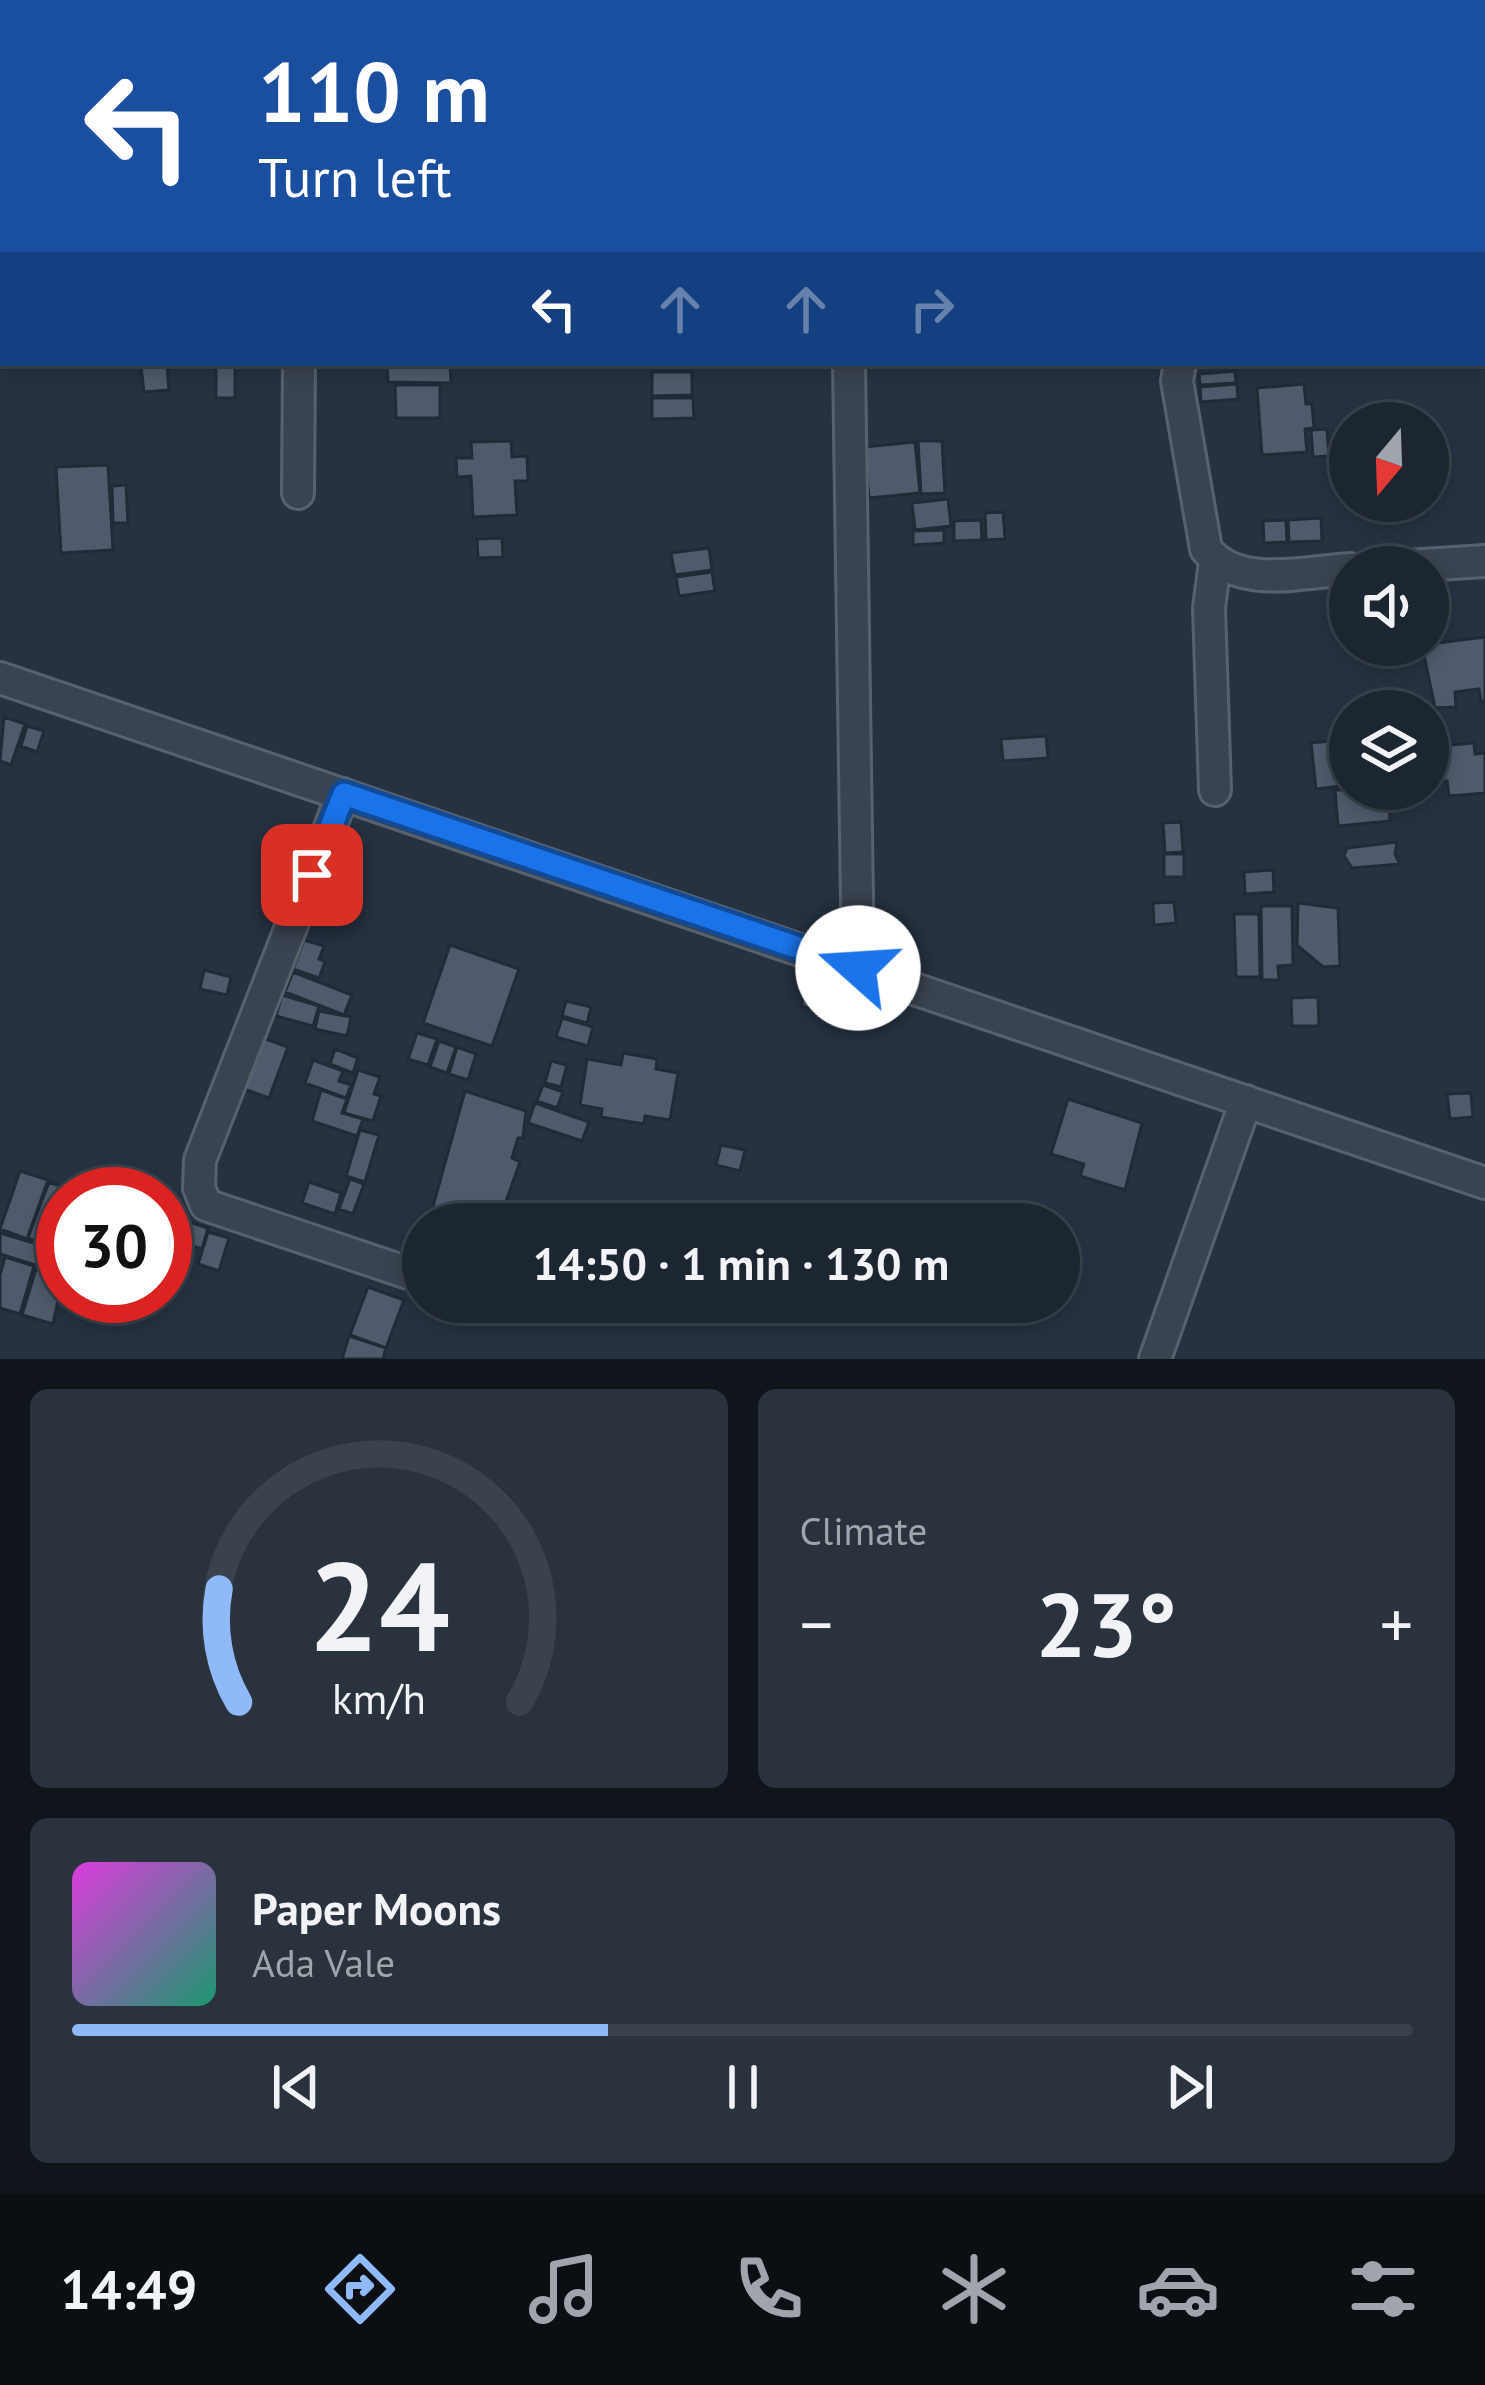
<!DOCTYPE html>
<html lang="en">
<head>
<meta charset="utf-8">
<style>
	:root { --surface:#1c2631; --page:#29323d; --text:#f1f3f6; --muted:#a0a5ab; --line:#3a434d; --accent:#90baf7 }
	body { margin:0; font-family:"PT Sans",sans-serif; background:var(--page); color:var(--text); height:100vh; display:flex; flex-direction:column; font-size:45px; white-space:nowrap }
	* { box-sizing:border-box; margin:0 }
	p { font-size:39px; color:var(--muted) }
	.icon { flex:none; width:66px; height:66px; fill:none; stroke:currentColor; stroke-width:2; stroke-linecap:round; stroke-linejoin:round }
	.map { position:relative; height:1359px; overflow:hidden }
	.side { display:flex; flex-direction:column; gap:30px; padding:30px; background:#0f151b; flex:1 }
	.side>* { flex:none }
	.top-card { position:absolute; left:0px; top:0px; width:1485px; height:366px; box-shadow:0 6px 18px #0003,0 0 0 3px var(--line); background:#1a4fa0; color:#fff; overflow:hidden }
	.needle { width:78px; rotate:199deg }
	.controls { position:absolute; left:1329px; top:402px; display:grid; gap:24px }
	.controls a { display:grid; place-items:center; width:120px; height:120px; border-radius:50%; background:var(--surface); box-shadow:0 6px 18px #0003,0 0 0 3px var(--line); font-size:60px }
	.speed { position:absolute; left:36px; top:1167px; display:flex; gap:24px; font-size:60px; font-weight:700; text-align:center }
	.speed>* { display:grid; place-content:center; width:156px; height:156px; border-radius:50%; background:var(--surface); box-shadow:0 6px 18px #0003,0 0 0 3px var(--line); line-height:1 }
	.speed .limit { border:18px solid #d22; background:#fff; color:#111 }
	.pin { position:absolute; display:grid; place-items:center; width:102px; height:102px; color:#fff; margin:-51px; border-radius:24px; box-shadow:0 6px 18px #0006 }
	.me { position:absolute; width:132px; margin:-66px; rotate:289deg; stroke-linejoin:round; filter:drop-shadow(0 0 9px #0008) }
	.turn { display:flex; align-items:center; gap:42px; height:252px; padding:0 60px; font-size:54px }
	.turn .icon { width:156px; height:156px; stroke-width:2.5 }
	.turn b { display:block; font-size:84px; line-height:102px }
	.lanes { display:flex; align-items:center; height:114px; padding:0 60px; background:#0003; justify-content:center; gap:60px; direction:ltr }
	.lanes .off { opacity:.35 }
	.big { font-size:90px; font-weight:700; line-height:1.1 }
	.side .card { flex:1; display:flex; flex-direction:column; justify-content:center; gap:18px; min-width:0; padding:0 42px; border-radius:18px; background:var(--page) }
	.side .dial { align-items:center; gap:0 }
	.dial svg { height:312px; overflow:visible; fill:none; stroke:var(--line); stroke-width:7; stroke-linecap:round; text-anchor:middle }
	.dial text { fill:var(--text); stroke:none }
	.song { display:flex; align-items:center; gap:36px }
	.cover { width:144px; height:144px; border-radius:18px; background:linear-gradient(135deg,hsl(300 70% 55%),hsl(160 70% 35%)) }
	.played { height:12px; border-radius:6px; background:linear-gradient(90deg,var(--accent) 40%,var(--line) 40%) }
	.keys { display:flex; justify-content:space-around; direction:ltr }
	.heat { display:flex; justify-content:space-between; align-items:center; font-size:66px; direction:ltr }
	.side .tiles { flex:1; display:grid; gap:30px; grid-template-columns:1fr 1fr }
	.card:last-child { grid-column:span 2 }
	.trip { position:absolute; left:402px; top:1203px; width:678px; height:120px; border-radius:60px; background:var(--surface); box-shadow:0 6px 18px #0003,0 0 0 3px var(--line); font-weight:700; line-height:120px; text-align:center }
	.dock { display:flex; height:192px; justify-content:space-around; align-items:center; background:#0b0f14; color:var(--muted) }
	.dock .icon { width:84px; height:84px }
	.dock .selected { color:var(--accent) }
	.dock b { font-size:54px; color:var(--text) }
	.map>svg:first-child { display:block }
	.building { fill:#4f5b6c; stroke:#212b38; stroke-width:3 }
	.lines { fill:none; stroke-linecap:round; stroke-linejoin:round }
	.street-casing { stroke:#58626e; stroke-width:36 }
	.street { stroke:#3a4451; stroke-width:30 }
	.route-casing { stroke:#114b97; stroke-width:30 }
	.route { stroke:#1a73e8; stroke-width:21 }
</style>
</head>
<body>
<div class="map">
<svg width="1485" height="1359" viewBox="0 0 1485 1359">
	<rect width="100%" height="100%" fill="#263241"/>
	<path class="building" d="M 216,363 L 235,363 L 235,398 L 216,398 Z
		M 387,363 L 450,363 L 451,383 L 388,382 Z
		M 167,365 L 169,390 L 144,392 L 141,367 Z
		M 1235,371 L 1236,383 L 1200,385 L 1199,374 Z
		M 652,372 L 692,372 L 692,395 L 652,396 Z
		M 1237,384 L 1238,399 L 1201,402 L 1200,387 Z
		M 1304,384 L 1306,404 L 1312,404 L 1314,428 L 1305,429 L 1307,452 L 1262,455 L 1257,388 Z
		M 395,385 L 440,385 L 440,418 L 396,418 Z
		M 652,398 L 693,398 L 694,418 L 652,419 Z
		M 1327,429 L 1329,456 L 1313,457 L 1311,430 Z
		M 511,441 L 512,457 L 527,456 L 528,481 L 515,481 L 517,515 L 473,517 L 471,476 L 457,477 L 456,458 L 472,458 L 471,442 Z
		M 918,441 L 942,441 L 945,493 L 921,494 Z
		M 915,442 L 920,493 L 869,498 L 864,447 Z
		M 108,465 L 113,550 L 61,553 L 56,467 Z
		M 126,485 L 128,523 L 113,523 L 112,486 Z
		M 948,499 L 951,526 L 915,530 L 912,503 Z
		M 1003,512 L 1005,539 L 986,540 L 985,513 Z
		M 1321,518 L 1322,541 L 1289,542 L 1288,520 Z
		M 981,520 L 982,540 L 954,541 L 954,521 Z
		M 1286,520 L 1287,542 L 1264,543 L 1263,521 Z
		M 944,530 L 944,543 L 913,545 L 913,531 Z
		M 502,538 L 503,557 L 478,558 L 477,539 Z
		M 709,548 L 712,570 L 675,575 L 671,553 Z
		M 712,572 L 715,591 L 679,596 L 676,577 Z
		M 1485,637 L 1485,701 L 1481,702 L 1479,689 L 1455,692 L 1456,707 L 1435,708 L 1422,645 Z
		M 4,717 L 25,724 L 11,765 L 0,761 Z
		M 27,726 L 44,731 L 37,752 L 21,746 Z
		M 1046,736 L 1048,758 L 1003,761 L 1001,739 Z
		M 1350,739 L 1350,785 L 1316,789 L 1311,743 Z
		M 1474,743 L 1475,754 L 1485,753 L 1485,793 L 1449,796 L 1447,781 L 1434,783 L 1430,747 Z
		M 1388,789 L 1390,821 L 1338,826 L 1335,790 Z
		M 1181,822 L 1183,852 L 1165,853 L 1163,823 Z
		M 1397,842 L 1395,854 L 1400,864 L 1352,868 L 1344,856 L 1347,848 Z
		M 1164,854 L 1184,854 L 1184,877 L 1164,877 Z
		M 1273,870 L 1274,892 L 1245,894 L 1244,872 Z
		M 1174,902 L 1176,923 L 1154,925 L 1153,903 Z
		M 1298,903 L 1338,908 L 1340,966 L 1323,967 L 1297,945 Z
		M 1261,906 L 1292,906 L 1293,965 L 1278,966 L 1279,980 L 1262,980 Z
		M 1234,914 L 1259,914 L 1260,977 L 1236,977 Z
		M 304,940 L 324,946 L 319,959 L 325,962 L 319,978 L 293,969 Z
		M 450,945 L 519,969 L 492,1046 L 423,1023 Z
		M 204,970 L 231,977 L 227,995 L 200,989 Z
		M 293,972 L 352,995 L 344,1015 L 285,992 Z
		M 806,989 L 835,999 L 829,1015 L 801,1006 Z
		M 282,995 L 319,1006 L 313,1026 L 276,1016 Z
		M 842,997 L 869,1007 L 863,1024 L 836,1016 Z
		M 1318,997 L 1319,1026 L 1292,1026 L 1291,998 Z
		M 566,1001 L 591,1007 L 587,1023 L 562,1016 Z
		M 319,1011 L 351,1017 L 347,1036 L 315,1029 Z
		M 562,1018 L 593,1027 L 588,1046 L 556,1037 Z
		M 417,1033 L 437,1039 L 428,1065 L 408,1059 Z
		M 260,1037 L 288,1047 L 269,1098 L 241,1088 Z
		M 439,1041 L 456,1047 L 447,1073 L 430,1067 Z
		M 457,1047 L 476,1054 L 468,1080 L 449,1074 Z
		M 335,1049 L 358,1058 L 353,1073 L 330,1064 Z
		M 623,1053 L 657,1059 L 656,1069 L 678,1073 L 670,1120 L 645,1116 L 644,1124 L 601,1117 L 602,1109 L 580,1105 L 587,1059 L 621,1065 Z
		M 313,1060 L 343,1071 L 339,1081 L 351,1085 L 346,1098 L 305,1083 Z
		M 551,1061 L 567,1065 L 561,1087 L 545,1083 Z
		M 358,1070 L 380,1077 L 374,1094 L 381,1096 L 373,1121 L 344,1113 Z
		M 543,1085 L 563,1092 L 557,1108 L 537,1101 Z
		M 321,1090 L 347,1099 L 342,1113 L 363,1119 L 357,1136 L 312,1121 Z
		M 465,1091 L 526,1111 L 523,1138 L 518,1138 L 512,1158 L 520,1162 L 498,1224 L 428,1224 Z
		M 1471,1093 L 1473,1117 L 1450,1119 L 1447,1094 Z
		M 1068,1099 L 1142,1123 L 1125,1190 L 1080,1176 L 1084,1164 L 1051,1154 Z
		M 535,1103 L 589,1122 L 582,1141 L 528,1123 Z
		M 360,1130 L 379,1135 L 365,1182 L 346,1176 Z
		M 721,1145 L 745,1150 L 740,1171 L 716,1165 Z
		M 20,1171 L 48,1180 L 27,1239 L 0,1229 Z
		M 350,1179 L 364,1184 L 353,1214 L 339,1209 Z
		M 49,1182 L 73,1191 L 63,1194 L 63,1216 L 51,1247 L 28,1238 Z
		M 309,1182 L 341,1193 L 335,1214 L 302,1203 Z
		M 176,1218 L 208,1228 L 202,1249 L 170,1238 Z
		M 208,1232 L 229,1238 L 219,1271 L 198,1264 Z
		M 0,1233 L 57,1250 L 51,1270 L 0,1254 Z
		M 5,1257 L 34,1266 L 20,1314 L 0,1308 L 0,1275 Z
		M 36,1269 L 63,1277 L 53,1324 L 22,1315 Z
		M 368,1287 L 404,1300 L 386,1348 L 350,1335 Z
		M 349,1336 L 386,1348 L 383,1359 L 342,1359 Z"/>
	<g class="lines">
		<defs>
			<path id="street" d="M 456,0 L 456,3
				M 838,0 L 838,3
				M 1376,0 L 1376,3
				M 1024,3 L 1079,0
				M 0,39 L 3,39
				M 849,363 L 858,968
				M 1180,363 L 1177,381 L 1206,549 C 1237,590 1305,572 1350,569
				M 298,493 L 299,363
				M 1391,567 L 1485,561
				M 0,678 L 1485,1183
				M 1215,790 L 1209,608 L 1215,562
				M 343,794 L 200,1160 L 199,1188 L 206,1205 L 423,1278
				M 1155,1359 L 1246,1101"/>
		</defs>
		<use href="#street" class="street-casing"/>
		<use href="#street" class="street"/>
	</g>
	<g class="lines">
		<defs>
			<path id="route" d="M 312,875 L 344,794 L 858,968"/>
		</defs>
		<use href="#route" class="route-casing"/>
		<use href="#route" class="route"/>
	</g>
</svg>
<div class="controls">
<a><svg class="needle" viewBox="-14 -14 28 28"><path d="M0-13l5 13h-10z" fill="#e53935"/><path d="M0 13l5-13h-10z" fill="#a0a5ab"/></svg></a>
<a><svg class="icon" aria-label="sound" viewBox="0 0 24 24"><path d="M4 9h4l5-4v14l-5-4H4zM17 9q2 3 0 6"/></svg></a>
<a><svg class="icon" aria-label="layers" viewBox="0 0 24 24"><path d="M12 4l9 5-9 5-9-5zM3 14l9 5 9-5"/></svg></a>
</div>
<div class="speed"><div class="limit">30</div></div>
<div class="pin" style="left:312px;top:875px;background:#d93025"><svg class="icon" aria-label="arrive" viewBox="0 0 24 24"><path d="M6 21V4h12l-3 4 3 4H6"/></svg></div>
<svg class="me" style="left:858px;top:968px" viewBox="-20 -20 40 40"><circle r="19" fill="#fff"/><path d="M0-13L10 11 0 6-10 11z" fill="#1a73e8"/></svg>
<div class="trip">14:50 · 1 min · 130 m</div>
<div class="top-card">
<div class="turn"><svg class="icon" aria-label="left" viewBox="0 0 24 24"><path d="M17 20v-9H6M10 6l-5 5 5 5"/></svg><div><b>110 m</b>Turn left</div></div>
<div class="lanes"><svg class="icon" aria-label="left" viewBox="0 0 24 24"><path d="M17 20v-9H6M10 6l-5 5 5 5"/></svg><svg class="icon off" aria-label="ahead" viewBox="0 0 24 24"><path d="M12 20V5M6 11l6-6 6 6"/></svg><svg class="icon off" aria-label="ahead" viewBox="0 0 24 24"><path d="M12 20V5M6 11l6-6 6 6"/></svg><svg class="icon off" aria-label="right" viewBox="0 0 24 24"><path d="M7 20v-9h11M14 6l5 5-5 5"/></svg></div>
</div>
</div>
<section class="side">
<div class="tiles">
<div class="card dial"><svg viewBox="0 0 100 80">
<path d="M14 69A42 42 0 1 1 86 69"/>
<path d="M14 69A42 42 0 0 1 9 40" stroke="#90baf7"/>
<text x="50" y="56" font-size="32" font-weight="700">24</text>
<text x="50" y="72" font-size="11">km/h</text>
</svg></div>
<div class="card"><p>Climate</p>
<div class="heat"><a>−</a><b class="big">23°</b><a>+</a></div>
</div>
<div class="card">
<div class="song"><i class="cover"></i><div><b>Paper Moons</b><p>Ada Vale</p></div></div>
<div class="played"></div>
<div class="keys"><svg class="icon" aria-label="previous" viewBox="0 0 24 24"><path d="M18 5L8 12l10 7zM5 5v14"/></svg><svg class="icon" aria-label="pause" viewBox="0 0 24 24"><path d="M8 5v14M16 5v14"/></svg><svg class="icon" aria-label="next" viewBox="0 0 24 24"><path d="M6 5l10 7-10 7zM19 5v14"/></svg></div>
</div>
</div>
</section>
<nav class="dock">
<b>14:49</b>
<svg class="icon selected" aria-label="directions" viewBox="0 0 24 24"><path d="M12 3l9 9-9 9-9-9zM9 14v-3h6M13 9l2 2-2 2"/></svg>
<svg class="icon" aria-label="music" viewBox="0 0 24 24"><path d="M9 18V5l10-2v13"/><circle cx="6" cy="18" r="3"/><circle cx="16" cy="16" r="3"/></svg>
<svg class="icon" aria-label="phone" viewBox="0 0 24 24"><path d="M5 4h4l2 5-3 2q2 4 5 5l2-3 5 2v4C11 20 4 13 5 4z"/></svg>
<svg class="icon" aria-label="climate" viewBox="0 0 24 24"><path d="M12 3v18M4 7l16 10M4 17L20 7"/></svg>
<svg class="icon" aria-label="car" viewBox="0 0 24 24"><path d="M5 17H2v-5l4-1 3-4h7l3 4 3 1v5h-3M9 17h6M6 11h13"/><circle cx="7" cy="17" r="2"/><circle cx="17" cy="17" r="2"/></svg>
<svg class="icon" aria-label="filters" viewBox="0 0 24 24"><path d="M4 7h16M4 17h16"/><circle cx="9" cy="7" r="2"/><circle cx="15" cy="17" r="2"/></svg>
</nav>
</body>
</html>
